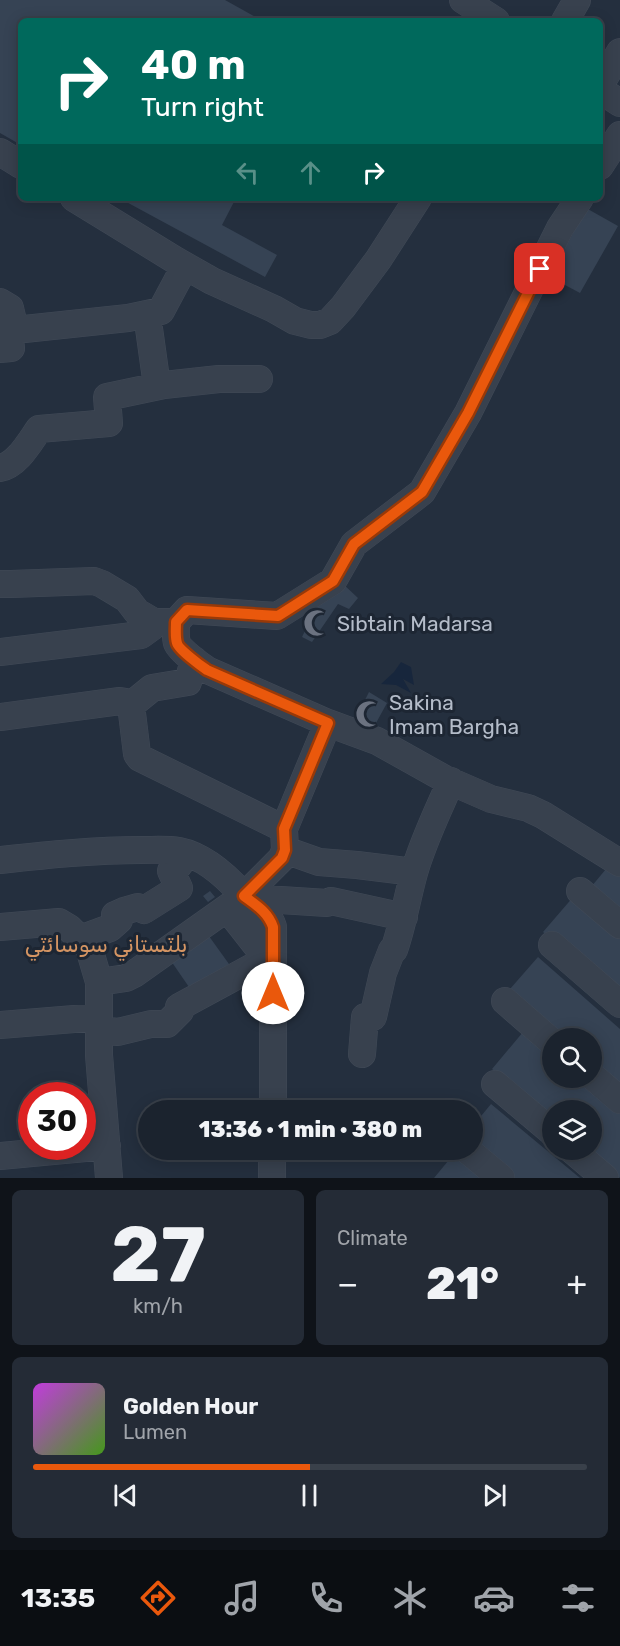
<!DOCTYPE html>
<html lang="en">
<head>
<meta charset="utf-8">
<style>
	:root { --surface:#1b232e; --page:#242b36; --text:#f1f3f6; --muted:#a0a4aa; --line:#39404a; --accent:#ea580c }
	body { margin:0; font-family:Rubik,"Noto Sans Arabic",sans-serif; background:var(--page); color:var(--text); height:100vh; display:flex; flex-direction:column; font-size:22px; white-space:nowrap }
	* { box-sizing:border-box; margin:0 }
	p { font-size:20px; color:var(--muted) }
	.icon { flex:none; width:33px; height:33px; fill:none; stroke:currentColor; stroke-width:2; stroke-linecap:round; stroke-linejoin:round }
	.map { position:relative; height:1178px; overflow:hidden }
	.drawer { display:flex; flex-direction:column; gap:12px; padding:12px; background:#0f1319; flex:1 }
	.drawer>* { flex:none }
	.hud { position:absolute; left:18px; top:18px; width:585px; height:183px; border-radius:9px; box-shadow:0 3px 15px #0003,0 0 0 2px var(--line); background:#00695c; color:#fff; overflow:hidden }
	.controls { position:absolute; left:542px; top:1028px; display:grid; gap:12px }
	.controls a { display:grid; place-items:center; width:60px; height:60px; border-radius:50%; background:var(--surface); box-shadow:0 3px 15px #0003,0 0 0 2px var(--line); font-size:30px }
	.speed { position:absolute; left:18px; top:1082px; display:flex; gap:12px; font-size:30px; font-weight:700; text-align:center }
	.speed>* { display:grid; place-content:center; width:78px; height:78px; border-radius:50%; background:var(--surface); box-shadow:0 3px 15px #0003,0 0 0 2px var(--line); line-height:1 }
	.speed .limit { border:9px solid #d22; background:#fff; color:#111 }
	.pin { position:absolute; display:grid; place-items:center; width:51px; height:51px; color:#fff; margin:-26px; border-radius:12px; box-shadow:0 3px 9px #0006 }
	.me { position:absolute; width:66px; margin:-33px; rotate:0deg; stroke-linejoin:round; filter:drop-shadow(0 0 4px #0008) }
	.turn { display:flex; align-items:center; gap:21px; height:126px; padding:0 24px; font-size:27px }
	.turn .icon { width:78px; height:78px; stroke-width:2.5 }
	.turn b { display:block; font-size:42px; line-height:51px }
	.lanes { display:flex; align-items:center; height:57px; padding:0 24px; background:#0003; justify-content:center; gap:30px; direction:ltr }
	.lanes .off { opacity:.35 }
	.big { font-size:45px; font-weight:800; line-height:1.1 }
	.drawer .card { flex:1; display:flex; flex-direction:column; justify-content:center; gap:9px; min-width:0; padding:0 21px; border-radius:9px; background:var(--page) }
	.drawer .dial { align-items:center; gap:0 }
	.dial b { font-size:78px; line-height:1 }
	.song { display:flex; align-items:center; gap:18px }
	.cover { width:72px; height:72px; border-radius:9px; background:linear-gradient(135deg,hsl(290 70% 55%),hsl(100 70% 35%)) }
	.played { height:6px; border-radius:3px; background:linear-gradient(90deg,var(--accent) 50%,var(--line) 50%) }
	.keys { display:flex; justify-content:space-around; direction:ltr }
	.heat { display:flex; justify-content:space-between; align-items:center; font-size:33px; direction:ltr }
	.drawer .tiles { flex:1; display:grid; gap:12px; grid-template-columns:1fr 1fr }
	.card:last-child { grid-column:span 2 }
	.trip { position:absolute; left:138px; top:1100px; width:345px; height:60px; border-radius:30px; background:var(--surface); box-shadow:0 3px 15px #0003,0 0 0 2px var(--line); font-weight:800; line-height:60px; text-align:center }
	.tabs { display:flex; height:96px; justify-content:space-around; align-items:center; background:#0b0e12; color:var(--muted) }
	.tabs .icon { width:42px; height:42px }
	.tabs .active { color:var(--accent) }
	.tabs b { font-size:27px; color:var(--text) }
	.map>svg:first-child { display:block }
	.water { fill:#17263c }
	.building { fill:#364354 }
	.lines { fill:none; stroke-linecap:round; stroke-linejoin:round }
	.minor-casing { stroke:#414a57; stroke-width:28 }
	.minor { stroke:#38414e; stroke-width:27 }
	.route-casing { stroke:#983908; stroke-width:15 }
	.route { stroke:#ea580c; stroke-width:10 }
	.labels { text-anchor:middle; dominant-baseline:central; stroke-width:6; stroke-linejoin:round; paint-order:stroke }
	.poi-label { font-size:21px; fill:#b4bcc9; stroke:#1d2633; text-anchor:start }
	.neighbourhood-label { font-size:22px; fill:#d59563; stroke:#1d2633 }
</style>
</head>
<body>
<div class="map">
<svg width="620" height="1178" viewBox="0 0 620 1178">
	<rect width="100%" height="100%" fill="#242f3e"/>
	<path class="water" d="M 401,662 L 411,667 L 414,685 L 403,679 L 411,693 L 396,685 L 381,684 L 394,672 Z"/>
	<path class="building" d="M 0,0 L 225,0 L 263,21 L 21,21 L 21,145 L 0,133 Z
		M 119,198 L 236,198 L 222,225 L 277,255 L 265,277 Z
		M 586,208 L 618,226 L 580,293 L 550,277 Z
		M 342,583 L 358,598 L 349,609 L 338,604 L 312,642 L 302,637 L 323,594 Z
		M 369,692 L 387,703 L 370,734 L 352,726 Z
		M 616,857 L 620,860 L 620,922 L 586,893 Z
		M 210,891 L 215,897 L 208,902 L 203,896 Z
		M 574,896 L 620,935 L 620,997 L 543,932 Z
		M 206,932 L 229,964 L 191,990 L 169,958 Z
		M 538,957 L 620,1029 L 620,1100 L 591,1074 L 591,1038 L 552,1038 L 503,997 Z
		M 523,1032 L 552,1057 L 552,1077 L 576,1077 L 620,1114 L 620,1178 L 586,1149 L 591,1149 L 591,1110 L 552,1110 L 552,1120 L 492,1069 Z
		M 491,1104 L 580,1178 L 498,1178 L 472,1149 L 472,1127 Z
		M 453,1155 L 481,1178 L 434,1178 Z"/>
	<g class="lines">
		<defs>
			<path id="minor" d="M 463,0 L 496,21
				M 565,21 L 577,0
				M 600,85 L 620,52
				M 600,90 L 620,103
				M 0,152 L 21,165
				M 600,166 L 620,135
				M 74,198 L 175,260 L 212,281 L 274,309 L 295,321 L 311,325 L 320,325 L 330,321 L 343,307 L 378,260 L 418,198
				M 580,198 L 560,228 L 468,413 L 422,492 L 354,544 L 333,581 L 277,616 L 187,610 L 176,622 C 176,629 175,637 177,643 C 178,649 201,666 207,670 L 328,723 L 377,741 L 445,779 L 491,799 L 528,808 L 543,815 L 620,863
				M 0,302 L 10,308 L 15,330 L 128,318 L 161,311 L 185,266
				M 147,314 L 157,386
				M 0,349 L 11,348 L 9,331 L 15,330
				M 0,468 C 17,465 29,443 39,429 L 109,423 L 107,397 L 164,385 L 219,379 L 259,379
				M 0,584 L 11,584 L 94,581 L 102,584 L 127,599 L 137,612 L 154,622 L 176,622
				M 0,652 L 141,635 L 152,627 L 154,622
				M 131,705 L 152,688 L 188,682 L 194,660
				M 0,717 L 120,701 L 126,702 L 131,705 L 137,754 L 140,758 L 284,829
				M 285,850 L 319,862 L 357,865 L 414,872
				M 0,860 C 47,855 94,850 142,850 C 154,850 167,849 179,851 C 204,856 226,876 242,894 C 253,906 268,910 273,927 L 273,1110
				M 580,891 L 620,925
				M 227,908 L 267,959
				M 259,908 L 265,899 L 327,903 L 331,901 L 404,917
				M 0,927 L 59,922 L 69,928 L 89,948 L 99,982 L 99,1055 L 109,1178
				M 80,939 L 110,928 L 119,920 L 115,915 L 124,911 L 138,907 L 144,910 L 179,888 L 171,871 L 178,866 L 187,854
				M 552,945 L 620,1004
				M 99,982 L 126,978 L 134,974 L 244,896 L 282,858 L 285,850 L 284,829 L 328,723
				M 505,1001 L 552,1042
				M 0,1025 L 99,1017
				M 99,1030 L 118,1032 L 151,1024 L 167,1024 L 180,1011 L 179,1007 L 273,956
				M 362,1054 L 365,1017 L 373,1017 L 383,973 L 392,950 L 394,950 C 403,924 407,898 414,873 C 423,841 438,811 451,781
				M 591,1075 L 620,1100
				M 495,1084 L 552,1132
				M 466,1149 L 501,1178
				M 571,1149 L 605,1178
				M 0,1156 L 107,1146
				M 272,1178 L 272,1149"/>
		</defs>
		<use href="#minor" class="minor-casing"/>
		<use href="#minor" class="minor"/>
	</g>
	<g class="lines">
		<defs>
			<path id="route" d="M 273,993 L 273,927 C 268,912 256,905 244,896 L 282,858 L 285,850 L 284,829 L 328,723 L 207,670 C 201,666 178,649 177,643 C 175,637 176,629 176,622 L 187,610 L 278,616 L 333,581 L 354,544 L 422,492 L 468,413 L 540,269"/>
		</defs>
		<use href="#route" class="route-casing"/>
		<use href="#route" class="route"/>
	</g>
	<defs>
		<symbol id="mosque-bare" viewBox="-9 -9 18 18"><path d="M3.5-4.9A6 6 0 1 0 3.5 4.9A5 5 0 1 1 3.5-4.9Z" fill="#6b7280" stroke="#1d2633" stroke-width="2.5" paint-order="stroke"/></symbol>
	</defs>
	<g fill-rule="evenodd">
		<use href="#mosque-bare" x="298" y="604" width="38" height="38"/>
		<use href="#mosque-bare" x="350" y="695" width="38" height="38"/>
	</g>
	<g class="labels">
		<g class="poi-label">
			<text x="337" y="623">Sibtain Madarsa</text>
			<text x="389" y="702">Sakina<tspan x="389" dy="24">Imam Bargha</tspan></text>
		</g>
		<g class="neighbourhood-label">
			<text x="106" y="944">بلٽستاني سوسائٽي</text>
		</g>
	</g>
</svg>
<div class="controls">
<a><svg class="icon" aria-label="search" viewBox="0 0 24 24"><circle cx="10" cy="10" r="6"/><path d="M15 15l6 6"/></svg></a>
<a><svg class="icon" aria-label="layers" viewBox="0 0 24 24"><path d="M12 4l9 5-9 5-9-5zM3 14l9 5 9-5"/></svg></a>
</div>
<div class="speed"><div class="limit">30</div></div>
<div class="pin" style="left:540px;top:269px;background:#d93025"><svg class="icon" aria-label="arrive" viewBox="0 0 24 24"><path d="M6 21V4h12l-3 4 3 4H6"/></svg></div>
<svg class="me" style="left:273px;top:993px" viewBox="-20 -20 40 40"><circle r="19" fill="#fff"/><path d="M0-13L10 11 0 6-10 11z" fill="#ea580c"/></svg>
<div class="trip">13:36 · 1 min · 380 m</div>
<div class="hud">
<div class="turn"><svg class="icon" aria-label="right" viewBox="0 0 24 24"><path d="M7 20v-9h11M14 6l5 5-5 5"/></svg><div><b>40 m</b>Turn right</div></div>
<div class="lanes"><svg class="icon off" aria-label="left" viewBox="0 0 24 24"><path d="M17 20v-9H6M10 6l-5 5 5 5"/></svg><svg class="icon off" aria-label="ahead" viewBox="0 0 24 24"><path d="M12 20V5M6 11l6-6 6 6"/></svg><svg class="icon" aria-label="right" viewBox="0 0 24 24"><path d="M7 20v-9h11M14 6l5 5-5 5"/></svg></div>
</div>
</div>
<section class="drawer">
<div class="tiles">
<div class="card dial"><b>27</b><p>km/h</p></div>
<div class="card"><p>Climate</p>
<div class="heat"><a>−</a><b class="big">21°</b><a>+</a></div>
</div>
<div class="card">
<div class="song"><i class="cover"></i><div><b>Golden Hour</b><p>Lumen</p></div></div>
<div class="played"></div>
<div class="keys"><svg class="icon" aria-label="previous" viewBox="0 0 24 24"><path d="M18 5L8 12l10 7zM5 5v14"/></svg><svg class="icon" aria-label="pause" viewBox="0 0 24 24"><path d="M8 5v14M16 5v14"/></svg><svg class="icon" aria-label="next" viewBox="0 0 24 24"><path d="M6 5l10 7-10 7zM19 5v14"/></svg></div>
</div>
</div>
</section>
<nav class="tabs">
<b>13:35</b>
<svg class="icon active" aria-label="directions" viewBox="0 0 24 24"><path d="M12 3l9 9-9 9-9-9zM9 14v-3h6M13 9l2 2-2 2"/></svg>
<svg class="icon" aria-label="music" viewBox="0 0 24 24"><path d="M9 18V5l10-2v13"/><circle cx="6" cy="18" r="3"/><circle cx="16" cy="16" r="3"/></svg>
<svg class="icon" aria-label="phone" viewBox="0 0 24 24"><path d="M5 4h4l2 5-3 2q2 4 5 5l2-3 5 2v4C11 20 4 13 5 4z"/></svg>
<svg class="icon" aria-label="climate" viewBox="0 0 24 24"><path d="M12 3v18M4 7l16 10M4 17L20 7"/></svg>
<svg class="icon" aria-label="car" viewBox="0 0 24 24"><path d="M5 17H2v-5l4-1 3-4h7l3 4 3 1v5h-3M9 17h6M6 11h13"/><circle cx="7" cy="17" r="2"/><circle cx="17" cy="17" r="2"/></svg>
<svg class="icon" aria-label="filters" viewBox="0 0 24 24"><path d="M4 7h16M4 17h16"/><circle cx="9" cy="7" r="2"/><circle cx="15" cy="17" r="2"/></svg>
</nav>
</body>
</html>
